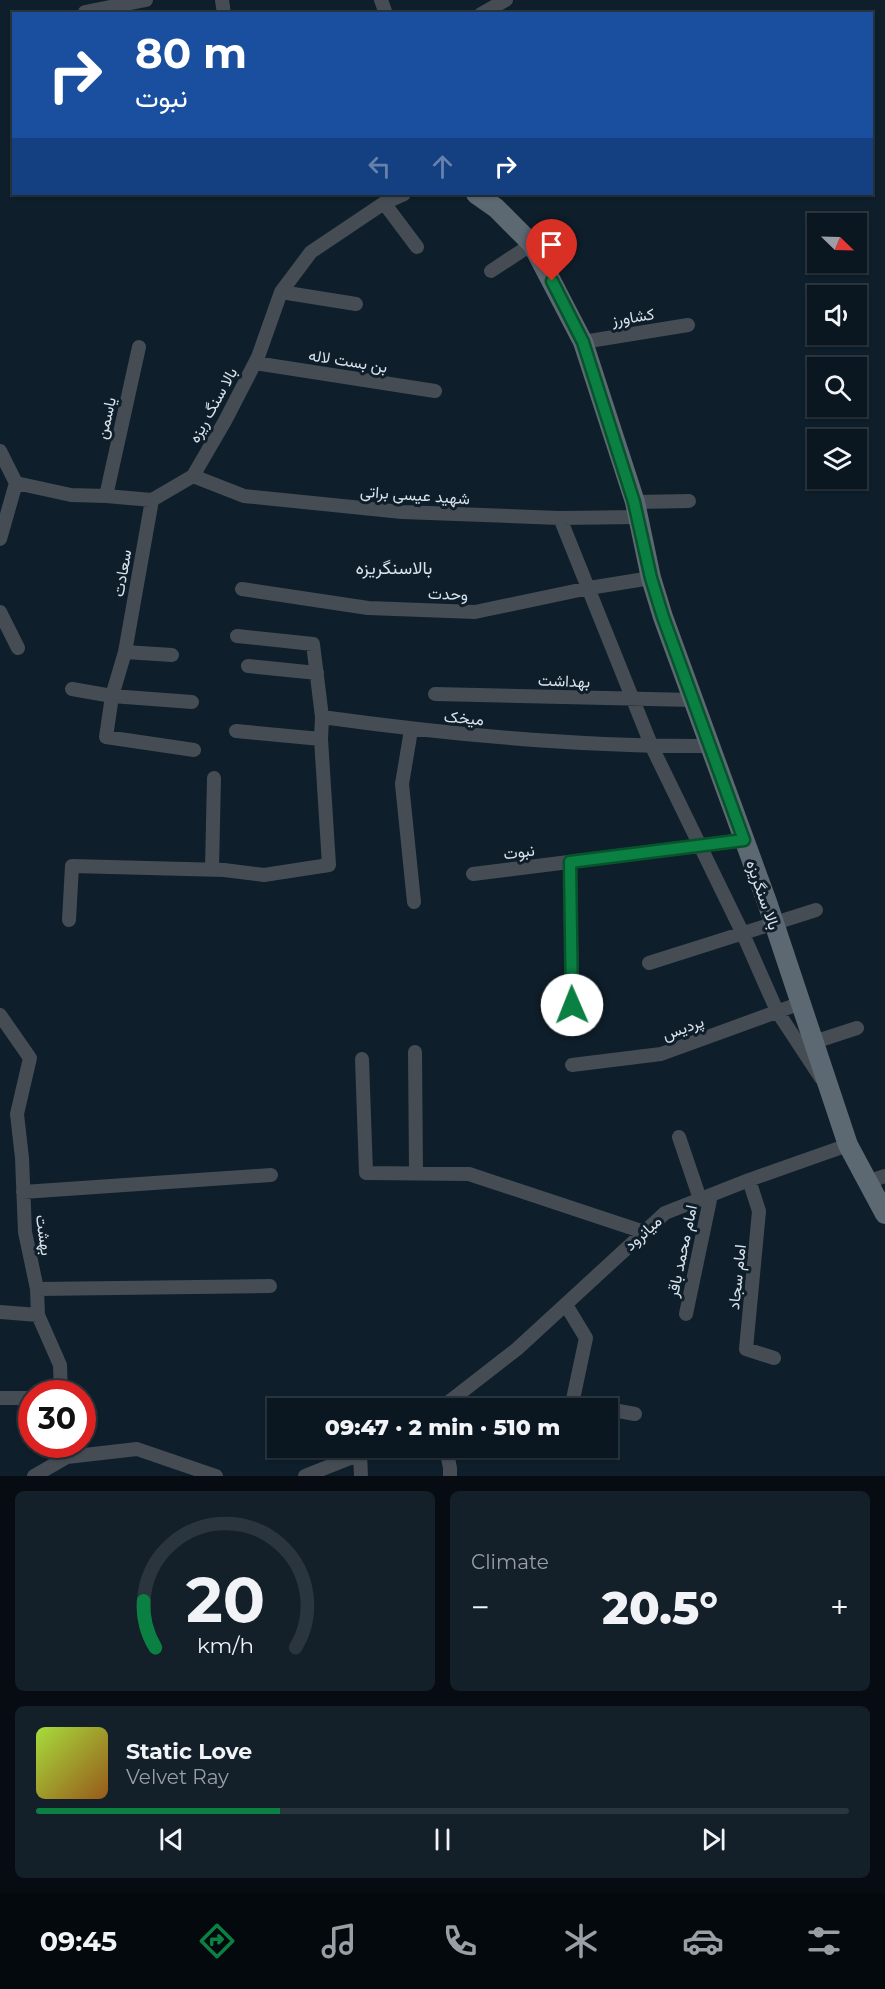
<!DOCTYPE html>
<html lang="en">
<head>
<meta charset="utf-8">
<style>
	:root { --surface:#0a1620; --page:#131f29; --text:#f1f3f6; --muted:#999fa5; --line:#2a353e; --accent:#0b8043 }
	body { margin:0; font-family:Montserrat,Vazirmatn,sans-serif; background:var(--page); color:var(--text); height:100vh; display:flex; flex-direction:column; font-size:22px; white-space:nowrap }
	* { box-sizing:border-box; margin:0 }
	p { font-size:20px; color:var(--muted) }
	.icon { flex:none; width:33px; height:33px; fill:none; stroke:currentColor; stroke-width:2; stroke-linecap:round; stroke-linejoin:round }
	.map { position:relative; height:1476px; overflow:hidden }
	.drawer { display:flex; flex-direction:column; gap:15px; padding:15px; background:#060c12; flex:1 }
	.drawer>* { flex:none }
	.hud { position:absolute; left:12px; top:12px; width:861px; height:183px; border-radius:0px; box-shadow:0 2px 4px #0004,0 0 0 2px var(--line); background:#1a4fa0; color:#fff; overflow:hidden }
	.needle { width:39px; rotate:113deg }
	.buttons { position:absolute; left:807px; top:213px; display:grid; gap:12px }
	.buttons a { display:grid; place-items:center; width:60px; height:60px; border-radius:0px; background:var(--surface); box-shadow:0 2px 4px #0004,0 0 0 2px var(--line); font-size:30px }
	.speed { position:absolute; left:18px; top:1380px; display:flex; gap:12px; font-size:30px; font-weight:700; text-align:center }
	.speed>* { display:grid; place-content:center; width:78px; height:78px; border-radius:50%; background:var(--surface); box-shadow:0 2px 4px #0004,0 0 0 2px var(--line); line-height:1 }
	.speed .limit { border:9px solid #d22; background:#fff; color:#111 }
	.pin { position:absolute; display:grid; place-items:center; width:51px; height:51px; color:#fff; margin:-62px -26px; border-radius:50% 50% 50% 0; rotate:-45deg; box-shadow:0 0 6px #0007 }
	.pin .icon { rotate:45deg }
	.me { position:absolute; width:66px; margin:-33px; rotate:359deg; stroke-linejoin:round; filter:drop-shadow(0 0 4px #0008) }
	.turn { display:flex; align-items:center; gap:21px; height:126px; padding:0 24px; font-size:27px }
	.turn .icon { width:78px; height:78px; stroke-width:2.5 }
	.turn b { display:block; font-size:42px; line-height:51px }
	.lanes { display:flex; align-items:center; height:57px; padding:0 24px; background:#0003; justify-content:center; gap:30px; direction:ltr }
	.lanes .off { opacity:.35 }
	.big { font-size:45px; font-weight:800; line-height:1.1 }
	.drawer .widget { flex:1; display:flex; flex-direction:column; justify-content:center; gap:9px; min-width:0; padding:0 21px; border-radius:9px; background:var(--page) }
	.drawer .dial { align-items:center; gap:0 }
	.dial svg { height:156px; overflow:visible; fill:none; stroke:var(--line); stroke-width:7; stroke-linecap:round; text-anchor:middle }
	.dial text { fill:var(--text); stroke:none }
	.song { display:flex; align-items:center; gap:18px }
	.cover { width:72px; height:72px; border-radius:9px; background:linear-gradient(135deg,hsl(80 70% 55%),hsl(30 70% 35%)) }
	.played { height:6px; border-radius:3px; background:linear-gradient(90deg,var(--accent) 30%,var(--line) 30%) }
	.keys { display:flex; justify-content:space-around; direction:ltr }
	.heat { display:flex; justify-content:space-between; align-items:center; font-size:33px; direction:ltr }
	.drawer .tiles { flex:1; display:grid; gap:15px; grid-template-columns:1fr 1fr }
	.widget:last-child { grid-column:span 2 }
	.trip { position:absolute; left:267px; top:1398px; width:351px; height:60px; border-radius:0px; background:var(--surface); box-shadow:0 2px 4px #0004,0 0 0 2px var(--line); font-weight:800; line-height:60px; text-align:center }
	.dock { display:flex; height:96px; justify-content:space-around; align-items:center; background:#04090d; color:var(--muted) }
	.dock .icon { width:42px; height:42px }
	.dock .selected { color:var(--accent) }
	.dock b { font-size:27px; color:var(--text) }
	.map>svg:first-child { display:block }
	.lines { fill:none; stroke-linecap:round; stroke-linejoin:round }
	.street { stroke:#454c53; stroke-width:14 }
	.secondary { stroke:#5c6872; stroke-width:20 }
	.route-casing { stroke:#07532c; stroke-width:15 }
	.route { stroke:#0b8043; stroke-width:10 }
	.labels { text-anchor:middle; dominant-baseline:central; stroke-width:6; stroke-linejoin:round; paint-order:stroke }
	.street-label { font-size:16px; fill:#d8e2eb; stroke:#0e1e2a }
	.neighbourhood-label { font-size:18px; fill:#d8e2eb; stroke:#0e1e2a }
</style>
</head>
<body>
<div class="map">
<svg width="885" height="1476" viewBox="0 0 885 1476">
	<rect width="100%" height="100%" fill="#0e1e2a"/>
	<g class="lines">
		<path class="street" d="M 222,0 L 224,14
			M 381,0 L 386,14
			M 85,12 L 146,0
			M 481,14 L 506,0
			M 384,203 L 417,247
			M 491,271 L 532,244
			M 281,292 L 356,304
			M 583,342 L 688,325
			M 255,363 L 435,391
			M 0,451 L 16,483 L 71,495 L 106,496 L 152,500 L 193,476 L 225,421 L 258,357 L 281,292 L 311,252 L 384,203 L 404,194
			M 193,476 L 244,496 L 402,512 L 560,518 L 639,517
			M 106,496 L 139,347
			M 635,502 L 689,501
			M 560,518 L 652,747 L 743,934 L 777,1011 L 821,1078
			M 0,539 L 16,483
			M 242,589 L 368,608 L 475,612 L 589,588 L 651,578
			M 0,612 L 18,648
			M 237,636 L 313,644 L 322,717
			M 125,652 L 172,655
			M 248,666 L 317,673
			M 72,689 L 112,696 L 125,652 L 152,500
			M 435,694 L 692,700
			M 192,702 L 112,696 L 106,737 L 194,750
			M 411,730 L 402,784 L 414,902
			M 236,731 L 321,739 L 322,717 C 451,735 580,747 710,746
			M 570,862 L 572,1005
			M 212,869 L 214,778
			M 473,874 L 744,840
			M 69,920 L 72,866 L 224,870 L 264,875 L 329,865 L 321,739
			M 649,963 L 816,910
			M 0,1015 L 30,1058 L 17,1114 L 22,1158 L 25,1232 L 37,1289 L 38,1315 L 60,1365 L 61,1394
			M 814,1042 L 857,1028
			M 415,1052 L 416,1173
			M 362,1059 L 366,1173 L 469,1174 L 644,1232
			M 572,1065 L 661,1054 L 801,1003
			M 679,1137 L 700,1199
			M 749,1180 L 759,1211 L 746,1349 L 774,1358
			M 867,1182 L 885,1176
			M 23,1192 L 271,1175
			M 37,1289 L 270,1286
			M 566,1305 L 586,1338 L 572,1404 L 601,1408
			M 0,1312 L 38,1315
			M 686,1314 L 711,1195
			M 0,1398 L 32,1398
			M 441,1408 L 517,1349 L 665,1213 L 749,1180 L 848,1145
			M 608,1409 L 635,1414
			M 446,1448 L 450,1468 L 450,1476
			M 360,1454 L 361,1476
			M 34,1476 L 67,1457 L 137,1449 L 216,1476
			M 305,1476 L 360,1454 L 373,1448"/>
		<path class="secondary" d="M 476,194 L 496,208 L 532,244 L 583,342 L 635,502 L 651,578 L 663,617 L 767,902 L 848,1145 L 885,1214"/>
	</g>
	<g class="lines">
		<defs>
			<path id="route" d="M 552,281 L 583,342 L 634,502 L 651,578 L 663,617 L 744,840 L 570,862 L 572,1005"/>
		</defs>
		<use href="#route" class="route-casing"/>
		<use href="#route" class="route"/>
	</g>
	<g class="labels">
		<g class="street-label">
			<text transform="translate(633 317) rotate(-9)">کشاورز</text>
			<text transform="translate(348 361) rotate(9)">بن بست لاله</text>
			<text transform="translate(213 405) rotate(-61)">بالا سنگ ریزه</text>
			<text transform="translate(106 418) rotate(-77)">یاسمن</text>
			<text transform="translate(415 495) rotate(4)">شهید عیسی براتی</text>
			<text transform="translate(122 573) rotate(-80)">سعادت</text>
			<text transform="translate(448 594) rotate(2)">وحدت</text>
			<text transform="translate(564 681) rotate(2)">بهداشت</text>
			<text transform="translate(464 718) rotate(5)">میخک</text>
			<text transform="translate(519 852) rotate(-8)">نبوت</text>
			<text transform="translate(763 895) rotate(71)">بالا سنگریزه</text>
			<text transform="translate(683 1028) rotate(-20)">پردیس</text>
			<text transform="translate(643 1233) rotate(-42)">میانرود</text>
			<text transform="translate(44 1235) rotate(82)">بهشت</text>
			<text transform="translate(682 1251) rotate(-78)">امام محمد باقر</text>
			<text transform="translate(737 1277) rotate(-84)">امام سجاد</text>
		</g>
		<g class="neighbourhood-label">
			<text x="394" y="568">بالاسنگریزه</text>
		</g>
	</g>
</svg>
<div class="buttons">
<a><svg class="needle" viewBox="-14 -14 28 28"><path d="M0-13l5 13h-10z" fill="#e53935"/><path d="M0 13l5-13h-10z" fill="#999fa5"/></svg></a>
<a><svg class="icon" aria-label="sound" viewBox="0 0 24 24"><path d="M4 9h4l5-4v14l-5-4H4zM17 9q2 3 0 6"/></svg></a>
<a><svg class="icon" aria-label="search" viewBox="0 0 24 24"><circle cx="10" cy="10" r="6"/><path d="M15 15l6 6"/></svg></a>
<a><svg class="icon" aria-label="layers" viewBox="0 0 24 24"><path d="M12 4l9 5-9 5-9-5zM3 14l9 5 9-5"/></svg></a>
</div>
<div class="speed"><div class="limit">30</div></div>
<div class="pin" style="left:552px;top:281px;background:#d93025"><svg class="icon" aria-label="arrive" viewBox="0 0 24 24"><path d="M6 21V4h12l-3 4 3 4H6"/></svg></div>
<svg class="me" style="left:572px;top:1005px" viewBox="-20 -20 40 40"><circle r="19" fill="#fff"/><path d="M0-13L10 11 0 6-10 11z" fill="#0b8043"/></svg>
<div class="trip">09:47 · 2 min · 510 m</div>
<div class="hud">
<div class="turn"><svg class="icon" aria-label="right" viewBox="0 0 24 24"><path d="M7 20v-9h11M14 6l5 5-5 5"/></svg><div><b>80 m</b>نبوت</div></div>
<div class="lanes"><svg class="icon off" aria-label="left" viewBox="0 0 24 24"><path d="M17 20v-9H6M10 6l-5 5 5 5"/></svg><svg class="icon off" aria-label="ahead" viewBox="0 0 24 24"><path d="M12 20V5M6 11l6-6 6 6"/></svg><svg class="icon" aria-label="right" viewBox="0 0 24 24"><path d="M7 20v-9h11M14 6l5 5-5 5"/></svg></div>
</div>
</div>
<section class="drawer">
<div class="tiles">
<div class="widget dial"><svg viewBox="0 0 100 80">
<path d="M14 69A42 42 0 1 1 86 69"/>
<path d="M14 69A42 42 0 0 1 8 45" stroke="#0b8043"/>
<text x="50" y="56" font-size="32" font-weight="700">20</text>
<text x="50" y="72" font-size="11">km/h</text>
</svg></div>
<div class="widget"><p>Climate</p>
<div class="heat"><a>−</a><b class="big">20.5°</b><a>+</a></div>
</div>
<div class="widget">
<div class="song"><i class="cover"></i><div><b>Static Love</b><p>Velvet Ray</p></div></div>
<div class="played"></div>
<div class="keys"><svg class="icon" aria-label="previous" viewBox="0 0 24 24"><path d="M18 5L8 12l10 7zM5 5v14"/></svg><svg class="icon" aria-label="pause" viewBox="0 0 24 24"><path d="M8 5v14M16 5v14"/></svg><svg class="icon" aria-label="next" viewBox="0 0 24 24"><path d="M6 5l10 7-10 7zM19 5v14"/></svg></div>
</div>
</div>
</section>
<nav class="dock">
<b>09:45</b>
<svg class="icon selected" aria-label="directions" viewBox="0 0 24 24"><path d="M12 3l9 9-9 9-9-9zM9 14v-3h6M13 9l2 2-2 2"/></svg>
<svg class="icon" aria-label="music" viewBox="0 0 24 24"><path d="M9 18V5l10-2v13"/><circle cx="6" cy="18" r="3"/><circle cx="16" cy="16" r="3"/></svg>
<svg class="icon" aria-label="phone" viewBox="0 0 24 24"><path d="M5 4h4l2 5-3 2q2 4 5 5l2-3 5 2v4C11 20 4 13 5 4z"/></svg>
<svg class="icon" aria-label="climate" viewBox="0 0 24 24"><path d="M12 3v18M4 7l16 10M4 17L20 7"/></svg>
<svg class="icon" aria-label="car" viewBox="0 0 24 24"><path d="M5 17H2v-5l4-1 3-4h7l3 4 3 1v5h-3M9 17h6M6 11h13"/><circle cx="7" cy="17" r="2"/><circle cx="17" cy="17" r="2"/></svg>
<svg class="icon" aria-label="filters" viewBox="0 0 24 24"><path d="M4 7h16M4 17h16"/><circle cx="9" cy="7" r="2"/><circle cx="15" cy="17" r="2"/></svg>
</nav>
</body>
</html>
